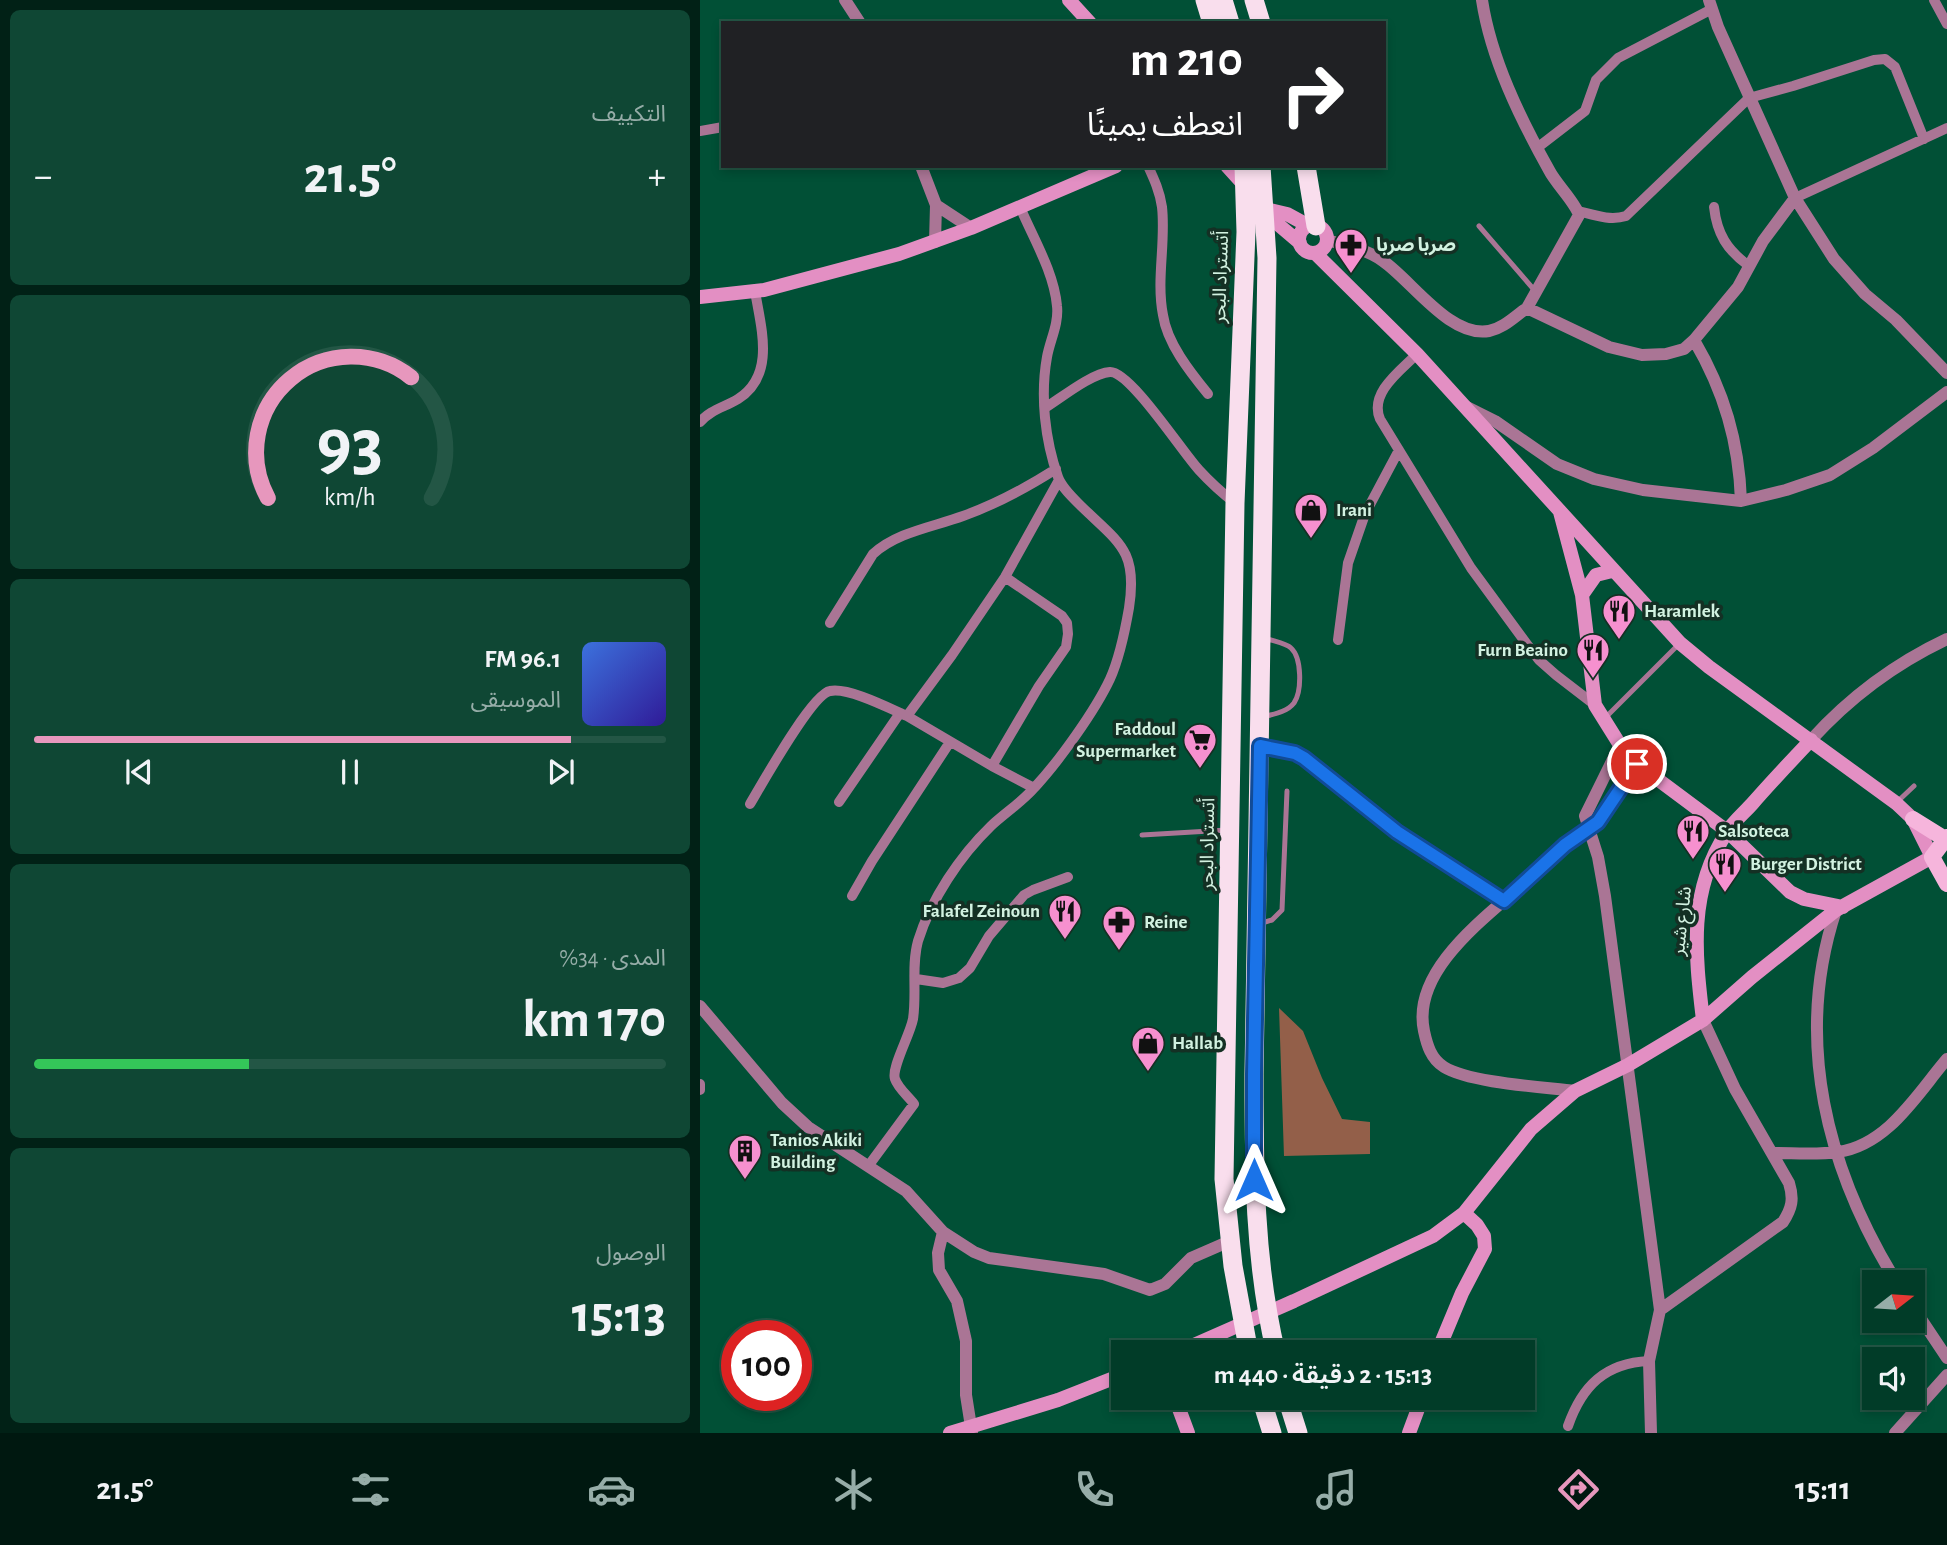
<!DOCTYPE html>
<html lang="ar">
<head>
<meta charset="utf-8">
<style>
	:root { --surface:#013c28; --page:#0f4734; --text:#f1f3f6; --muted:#96ada8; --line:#235645; --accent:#e797bd }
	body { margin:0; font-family:"Alegreya Sans","Noto Sans Arabic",sans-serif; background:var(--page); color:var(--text); direction:rtl; height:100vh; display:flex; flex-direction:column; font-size:26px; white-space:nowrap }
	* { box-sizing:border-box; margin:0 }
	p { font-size:23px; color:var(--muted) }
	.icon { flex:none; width:38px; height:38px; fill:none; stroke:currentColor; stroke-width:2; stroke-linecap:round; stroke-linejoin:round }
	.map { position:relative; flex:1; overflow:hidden; direction:ltr }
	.drawer { display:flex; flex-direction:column; gap:10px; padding:10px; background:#012116; width:700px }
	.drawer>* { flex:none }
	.banner { position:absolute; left:21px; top:21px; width:665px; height:147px; border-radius:0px; box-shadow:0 4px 10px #0003,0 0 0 2px var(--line); direction:rtl; background:#202124; color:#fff; overflow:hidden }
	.needle { width:46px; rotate:73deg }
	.controls { position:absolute; left:1162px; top:1270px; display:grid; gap:14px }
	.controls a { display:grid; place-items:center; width:63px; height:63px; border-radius:0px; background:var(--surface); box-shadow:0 4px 10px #0003,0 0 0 2px var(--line); font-size:35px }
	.speed { position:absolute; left:21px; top:1320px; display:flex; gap:14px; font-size:35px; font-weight:700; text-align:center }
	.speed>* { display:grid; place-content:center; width:91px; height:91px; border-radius:50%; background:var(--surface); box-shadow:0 4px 10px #0003,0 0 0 2px var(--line); line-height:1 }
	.speed .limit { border:10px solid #d22; background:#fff; color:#111 }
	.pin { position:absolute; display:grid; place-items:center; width:60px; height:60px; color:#fff; margin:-30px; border:4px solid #fff; border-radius:50%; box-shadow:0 2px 7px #0007 }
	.me { position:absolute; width:77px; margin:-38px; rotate:0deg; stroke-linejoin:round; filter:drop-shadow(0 0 5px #0008) }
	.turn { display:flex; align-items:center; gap:24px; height:147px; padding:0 28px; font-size:32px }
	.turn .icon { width:91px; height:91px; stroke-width:2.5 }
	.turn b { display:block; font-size:49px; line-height:60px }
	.big { font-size:52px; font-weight:600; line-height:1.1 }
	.drawer .widget { flex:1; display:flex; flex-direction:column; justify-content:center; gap:10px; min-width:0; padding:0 24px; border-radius:10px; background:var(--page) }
	.drawer .dial { align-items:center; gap:0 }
	.dial svg { height:182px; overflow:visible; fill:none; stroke:var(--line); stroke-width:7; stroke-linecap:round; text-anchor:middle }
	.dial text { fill:var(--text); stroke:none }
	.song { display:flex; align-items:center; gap:21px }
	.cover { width:84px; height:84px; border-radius:10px; background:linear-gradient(135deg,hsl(220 70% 55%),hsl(250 70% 35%)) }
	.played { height:7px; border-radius:4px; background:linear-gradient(90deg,var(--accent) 85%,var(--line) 85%) }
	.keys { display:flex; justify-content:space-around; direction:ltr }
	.heat { display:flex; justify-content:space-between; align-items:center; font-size:38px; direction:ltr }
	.charge { height:10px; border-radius:5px; background:linear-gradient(90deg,#34c759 34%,var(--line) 0) }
	.trip { position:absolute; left:411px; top:1340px; width:424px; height:70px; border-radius:0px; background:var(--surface); box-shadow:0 4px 10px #0003,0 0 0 2px var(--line); font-weight:600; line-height:70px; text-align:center; direction:rtl }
	.tab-bar { display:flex; height:112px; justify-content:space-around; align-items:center; background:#001810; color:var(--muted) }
	.tab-bar .icon { width:49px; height:49px }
	.tab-bar .on { color:var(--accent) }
	.tab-bar b { font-size:32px; color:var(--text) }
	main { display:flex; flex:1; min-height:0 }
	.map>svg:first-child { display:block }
	.green { fill:#935f49 }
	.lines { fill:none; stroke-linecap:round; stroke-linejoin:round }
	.service { stroke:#aa7595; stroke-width:5 }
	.minor { stroke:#aa7595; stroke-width:10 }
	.tertiary { stroke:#aa7595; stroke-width:12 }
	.secondary { stroke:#e38fc3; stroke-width:14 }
	.primary { stroke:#f6b5dc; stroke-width:16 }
	.motorway { stroke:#f9deed; stroke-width:19 }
	.route-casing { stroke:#114b97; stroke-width:18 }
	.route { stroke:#1a73e8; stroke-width:12 }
	.labels { text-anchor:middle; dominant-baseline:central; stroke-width:7; stroke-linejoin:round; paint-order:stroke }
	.poi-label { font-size:19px; font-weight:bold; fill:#d2f2e1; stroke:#143024; text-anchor:start }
	.street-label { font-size:19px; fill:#d2f2e1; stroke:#143024 }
</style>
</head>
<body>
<main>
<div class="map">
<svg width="1247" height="1433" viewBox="0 0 1247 1433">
	<rect width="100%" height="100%" fill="#015036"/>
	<path class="green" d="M 579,1008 L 603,1031 L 622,1078 L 642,1119 L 670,1122 L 670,1154 L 584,1156 Z"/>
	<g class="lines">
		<path class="service" d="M 779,226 L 836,292
			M 563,717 C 574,714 587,712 594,703 C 602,691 602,658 591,648 C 586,643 572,641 565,638
			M 905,718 L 980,643
			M 1196,803 L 1214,786
			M 442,835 L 527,830
			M 562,923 L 572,920 L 582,910 L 587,791"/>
		<path class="minor" d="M 1234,0 L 1247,24
			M 0,131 L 23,127
			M 837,148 L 885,111 L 896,80 L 918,58 L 1012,9
			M 448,166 C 454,179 460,192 462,207 C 466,243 456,279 463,315 C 467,343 490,372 508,394
			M 1095,198 L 1247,128
			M 1014,207 C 1017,234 1027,250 1049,266
			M 878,211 C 894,215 910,221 926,216 L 1049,98 L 1093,86 L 1174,60 L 1185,59 L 1195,67 L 1224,139
			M 717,354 C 700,371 669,393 680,419 L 771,568 L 826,643 L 839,660 L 856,675 L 895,705
			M 345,408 C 361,398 392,373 410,372 C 430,371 483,453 499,470 C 510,482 522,493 535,503
			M 0,422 C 10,410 25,407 38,399 C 76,375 61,328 55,291
			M 130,623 L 173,554 C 197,532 233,527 263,516 C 297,504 326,488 356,469
			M 638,640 L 648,563 L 665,514 L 699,450
			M 292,766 L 339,686 L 366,647 L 368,634 L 367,623 L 362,616 L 305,577
			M 334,788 L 292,766 L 207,716 L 252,655 L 305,577 L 359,480
			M 139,802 L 200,713
			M 50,804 C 62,784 112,694 130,691 C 148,687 189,708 207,716
			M 152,896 L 172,861 L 250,742
			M 216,979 L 243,983 L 259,978 L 270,968 L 289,936 L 324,895 L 333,890 L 368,877
			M 0,1084 L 0,1090
			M 169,1165 L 214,1104 C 208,1096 198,1088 195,1079 C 191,1068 210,1035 213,1019 C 217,993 211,966 218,941 C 231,899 260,856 291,826 C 305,813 322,802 335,787 C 359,761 395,711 410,679 C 420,657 425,631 429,608 C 438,550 419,543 381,506 C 372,497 362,488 358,477 C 345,440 340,396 347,357 C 350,340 359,324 357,306 C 354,272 333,238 320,207
			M 868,1426 C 882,1386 905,1363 949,1361"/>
		<path class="tertiary" d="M 145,0 L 160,23
			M 782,0 C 791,59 820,118 849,170 C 856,184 875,202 879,215 L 827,308
			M 1009,0 L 1018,27 L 1095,198 L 1134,259 L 1165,294 L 1196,320 L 1247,373
			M 221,166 L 236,205 L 235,242
			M 236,205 L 271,228
			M 626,240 C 646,245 666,249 683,261 C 712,281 750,338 789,331 C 804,328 815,316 827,308 L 909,347 L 942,355 L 966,354 L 984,349 L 994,340 L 1038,287 L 1063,241 L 1095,198
			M 994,340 C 1024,391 1039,442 1041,501
			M 767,407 L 795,421 L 857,464 L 894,479 L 943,490 L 1041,501 L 1086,490 L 1130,475 L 1173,448 L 1247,392
			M 1111,740 C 1150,697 1194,664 1247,639
			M 920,745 L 885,816 L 898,857 L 905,896 L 960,1310 L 949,1361 L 951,1433
			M 560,746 L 595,753 L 604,758 L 697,833 L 804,901
			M 1136,910 C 1093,1040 1127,1170 1197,1283
			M 0,1006 L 82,1103 L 108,1127 L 206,1191 L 243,1232 L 274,1252 L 289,1258 L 404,1274 L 450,1290 L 465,1284 L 491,1258 L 530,1241
			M 875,1091 C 843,1087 770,1083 744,1067 C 731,1059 727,1045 724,1031 C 711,971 785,918 824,883 C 839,871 852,856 867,843 C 876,836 890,831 898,822 C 913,806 924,783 937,764
			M 1073,1153 C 1094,1153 1117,1155 1138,1152 C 1188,1145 1217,1094 1247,1059
			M 243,1232 L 238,1253 L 239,1270 L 257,1301 L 266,1341 L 266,1395 L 272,1433
			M 1213,1307 L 1247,1358
			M 960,1310 L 1083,1222 C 1092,1208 1094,1199 1089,1183 L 1035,1089 L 1003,1020
			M 1195,1433 L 1247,1375"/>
		<path class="secondary" d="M 369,0 L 390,23
			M 527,166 L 546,187
			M 563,204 L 580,226 L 600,243
			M 570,210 L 587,214 L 609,226
			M599 239a14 14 0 1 1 28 0a14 14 0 1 1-28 0Z
			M 0,297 L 64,290 L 199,254 L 271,228 L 416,166
			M 860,512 L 882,595 L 895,705 L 920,745 L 937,764 L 1027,831 L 1090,892 L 1104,899 L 1143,907
			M 882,595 L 896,575 L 912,571
			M 1003,1020 C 995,953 988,891 1027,832 C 1033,822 1044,813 1052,804 C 1071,782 1091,761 1111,740
			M 476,1353 L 594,1301 L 733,1236 L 764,1213 L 831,1129 L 875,1091 L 928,1065 L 1003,1020 L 1052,977 L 1136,910 L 1232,857 L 1213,819 L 1196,803 L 1009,667 L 980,643 L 717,354 L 615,253
			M 737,1353 L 762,1293 L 785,1249 L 784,1236 L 777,1225 L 764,1213
			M 475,1398 L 488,1433
			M 250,1433 L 358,1400 L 424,1374
			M 709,1433 L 722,1398"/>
		<path class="primary" d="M 1213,819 L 1245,839
			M 1247,837 L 1232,857 L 1247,884"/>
		<path class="motorway" d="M 505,0 L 512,23
			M 523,0 L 530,23
			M 554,0 L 561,23
			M 544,166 L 546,232 L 535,503 L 524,1179 L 533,1266 L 549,1353
			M 561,166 L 567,258 L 554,1074 C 554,1168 554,1261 576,1353
			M 606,166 L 616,226
			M 561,1398 L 572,1433
			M 587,1398 L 598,1433"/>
	</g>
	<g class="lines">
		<defs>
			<path id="route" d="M 554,1180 L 554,1074 L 560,746 L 595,753 L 604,758 L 697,832 L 804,901 L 865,845 L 898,822 L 937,764"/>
		</defs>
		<use href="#route" class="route-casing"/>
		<use href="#route" class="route"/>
	</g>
	<defs>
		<symbol id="pharmacy-pin" viewBox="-11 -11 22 30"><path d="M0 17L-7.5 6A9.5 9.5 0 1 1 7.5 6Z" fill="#f690cf" stroke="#143024"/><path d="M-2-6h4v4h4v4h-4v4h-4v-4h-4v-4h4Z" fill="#111"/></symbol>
		<symbol id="shop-pin" viewBox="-11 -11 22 30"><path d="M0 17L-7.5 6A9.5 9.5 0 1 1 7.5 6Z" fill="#f690cf" stroke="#143024"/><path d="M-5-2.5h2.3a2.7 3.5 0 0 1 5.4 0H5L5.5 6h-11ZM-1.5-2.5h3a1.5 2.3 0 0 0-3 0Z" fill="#111"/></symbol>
		<symbol id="restaurant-pin" viewBox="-11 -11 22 30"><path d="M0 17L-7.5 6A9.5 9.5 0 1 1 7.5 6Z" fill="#f690cf" stroke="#143024"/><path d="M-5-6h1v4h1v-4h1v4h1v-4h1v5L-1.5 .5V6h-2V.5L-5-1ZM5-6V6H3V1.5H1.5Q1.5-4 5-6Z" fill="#111"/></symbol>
		<symbol id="supermarket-pin" viewBox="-11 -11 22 30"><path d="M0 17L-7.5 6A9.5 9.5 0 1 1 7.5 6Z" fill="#f690cf" stroke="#143024"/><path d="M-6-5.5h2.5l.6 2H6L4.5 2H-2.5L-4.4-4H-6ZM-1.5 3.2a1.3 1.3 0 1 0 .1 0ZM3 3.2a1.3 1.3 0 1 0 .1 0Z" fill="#111"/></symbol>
		<symbol id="building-pin" viewBox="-11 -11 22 30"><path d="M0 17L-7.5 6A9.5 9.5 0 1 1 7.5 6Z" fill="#f690cf" stroke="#143024"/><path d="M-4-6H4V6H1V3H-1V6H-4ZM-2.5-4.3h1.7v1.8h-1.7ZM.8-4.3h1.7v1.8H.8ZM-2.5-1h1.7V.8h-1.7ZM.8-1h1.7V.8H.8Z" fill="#111"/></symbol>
	</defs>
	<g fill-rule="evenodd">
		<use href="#pharmacy-pin" x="632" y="226" width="38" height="52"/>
		<use href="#shop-pin" x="592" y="491" width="38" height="52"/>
		<use href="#restaurant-pin" x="900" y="592" width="38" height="52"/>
		<use href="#restaurant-pin" x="874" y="631" width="38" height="52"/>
		<use href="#supermarket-pin" x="481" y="721" width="38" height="52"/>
		<use href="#restaurant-pin" x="974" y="812" width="38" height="52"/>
		<use href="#restaurant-pin" x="1006" y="845" width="38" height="52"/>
		<use href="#restaurant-pin" x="346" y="892" width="38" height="52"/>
		<use href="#pharmacy-pin" x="400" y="903" width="38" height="52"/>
		<use href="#shop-pin" x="429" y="1024" width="38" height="52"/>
		<use href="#building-pin" x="26" y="1132" width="38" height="52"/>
	</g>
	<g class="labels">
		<g class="poi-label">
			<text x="676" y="245">صربا صربا</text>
			<text x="636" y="510">Irani</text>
			<text x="944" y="611">Haramlek</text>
			<text x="868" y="650" text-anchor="end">Furn Beaino</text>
			<text x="476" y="729" text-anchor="end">Faddoul<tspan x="476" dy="22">Supermarket</tspan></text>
			<text x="1018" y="831">Salsoteca</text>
			<text x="1050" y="864">Burger District</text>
			<text x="340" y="911" text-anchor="end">Falafel Zeinoun</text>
			<text x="444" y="922">Reine</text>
			<text x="472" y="1043">Hallab</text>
			<text x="70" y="1140">Tanios Akiki<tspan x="70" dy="22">Building</tspan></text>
		</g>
		<g class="street-label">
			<text transform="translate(521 277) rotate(-88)">أتستراد البحر</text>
			<text transform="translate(508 844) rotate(-89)">أتستراد البحر</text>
			<text transform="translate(982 921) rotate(-84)">شارع شير</text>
		</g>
	</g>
</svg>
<div class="controls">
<a><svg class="needle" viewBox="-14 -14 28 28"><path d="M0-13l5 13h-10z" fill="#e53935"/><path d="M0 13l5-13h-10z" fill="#96ada8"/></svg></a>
<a><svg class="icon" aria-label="sound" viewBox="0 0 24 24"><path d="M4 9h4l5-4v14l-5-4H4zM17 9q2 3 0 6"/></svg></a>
</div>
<div class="speed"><div class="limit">100</div></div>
<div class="pin" style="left:937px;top:764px;background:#d93025"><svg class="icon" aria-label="arrive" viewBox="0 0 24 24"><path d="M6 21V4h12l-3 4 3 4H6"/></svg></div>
<svg class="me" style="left:554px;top:1180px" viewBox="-20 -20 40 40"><path d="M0-17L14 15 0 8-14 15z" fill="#1a73e8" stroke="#fff" stroke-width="4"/></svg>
<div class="trip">15:13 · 2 دقيقة · 440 m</div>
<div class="banner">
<div class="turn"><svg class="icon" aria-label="right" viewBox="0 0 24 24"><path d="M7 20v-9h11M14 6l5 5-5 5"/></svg><div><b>210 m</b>انعطف يمينًا</div></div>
</div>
</div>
<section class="drawer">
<div class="widget"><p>التكييف</p>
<div class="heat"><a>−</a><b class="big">21.5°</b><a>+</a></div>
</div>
<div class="widget dial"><svg viewBox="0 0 100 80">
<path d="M14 69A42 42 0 1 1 86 69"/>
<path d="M14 69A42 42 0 0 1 77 16" stroke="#e797bd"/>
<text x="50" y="56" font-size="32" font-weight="700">93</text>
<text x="50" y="72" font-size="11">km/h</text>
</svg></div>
<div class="widget">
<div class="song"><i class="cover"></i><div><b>96.1 FM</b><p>الموسيقى</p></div></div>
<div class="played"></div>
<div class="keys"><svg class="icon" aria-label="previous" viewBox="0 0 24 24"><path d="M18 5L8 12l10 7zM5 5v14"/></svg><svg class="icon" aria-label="pause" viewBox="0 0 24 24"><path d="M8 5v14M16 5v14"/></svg><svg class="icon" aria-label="next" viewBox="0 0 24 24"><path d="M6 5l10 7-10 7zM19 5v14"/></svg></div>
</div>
<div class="widget"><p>المدى · 34%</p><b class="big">170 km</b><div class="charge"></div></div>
<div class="widget"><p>الوصول</p><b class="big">15:13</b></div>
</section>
</main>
<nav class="tab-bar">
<b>15:11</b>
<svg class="icon on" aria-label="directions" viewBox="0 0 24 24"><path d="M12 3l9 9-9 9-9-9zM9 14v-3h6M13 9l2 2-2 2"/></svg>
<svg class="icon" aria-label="music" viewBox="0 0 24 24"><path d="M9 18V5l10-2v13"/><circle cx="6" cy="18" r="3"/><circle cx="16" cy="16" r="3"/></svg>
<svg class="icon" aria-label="phone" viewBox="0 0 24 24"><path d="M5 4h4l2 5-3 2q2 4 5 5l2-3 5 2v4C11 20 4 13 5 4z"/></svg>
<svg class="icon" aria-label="climate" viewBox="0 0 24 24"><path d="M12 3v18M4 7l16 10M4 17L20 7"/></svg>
<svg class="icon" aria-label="car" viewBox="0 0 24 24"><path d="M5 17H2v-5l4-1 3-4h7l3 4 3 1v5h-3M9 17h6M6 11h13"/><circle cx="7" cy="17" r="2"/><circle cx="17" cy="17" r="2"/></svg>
<svg class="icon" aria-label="filters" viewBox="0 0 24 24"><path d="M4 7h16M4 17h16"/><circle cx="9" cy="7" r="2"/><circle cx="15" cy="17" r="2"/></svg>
<b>21.5°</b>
</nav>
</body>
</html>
